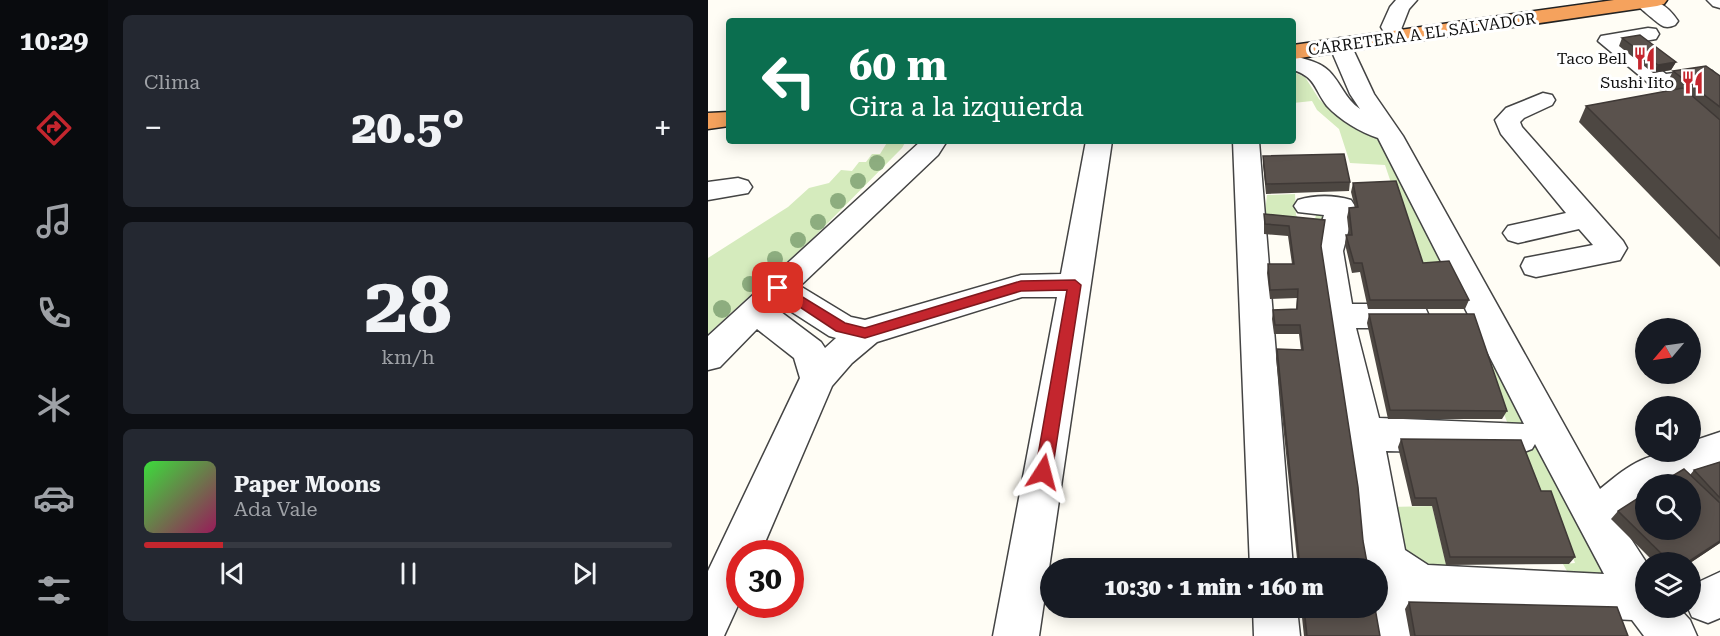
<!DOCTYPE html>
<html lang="es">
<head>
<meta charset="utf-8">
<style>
	:root { --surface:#171b24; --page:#242831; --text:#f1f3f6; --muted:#9ea1a6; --line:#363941; --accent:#c4262e }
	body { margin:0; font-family:"Roboto Serif",serif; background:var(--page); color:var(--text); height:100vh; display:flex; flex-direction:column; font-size:22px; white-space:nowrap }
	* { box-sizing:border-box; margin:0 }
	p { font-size:20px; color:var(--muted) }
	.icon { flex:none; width:33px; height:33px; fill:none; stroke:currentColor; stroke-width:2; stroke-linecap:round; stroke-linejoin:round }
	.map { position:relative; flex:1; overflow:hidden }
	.details { display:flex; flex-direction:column; gap:15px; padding:15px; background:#0d0f14; width:600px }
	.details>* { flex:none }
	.hud { position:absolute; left:18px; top:18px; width:570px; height:126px; border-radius:6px; box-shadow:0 3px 15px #0003; background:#0b6e4f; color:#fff; overflow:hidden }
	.needle { width:39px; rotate:241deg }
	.tools { position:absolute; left:927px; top:318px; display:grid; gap:12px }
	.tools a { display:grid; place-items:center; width:66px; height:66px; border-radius:50%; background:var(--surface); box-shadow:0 3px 15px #0003; font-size:30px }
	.speed { position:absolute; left:18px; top:540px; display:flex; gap:12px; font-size:30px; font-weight:700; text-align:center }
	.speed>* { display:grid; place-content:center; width:78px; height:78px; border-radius:50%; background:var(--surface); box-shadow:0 3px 15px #0003; line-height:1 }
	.speed .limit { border:9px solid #d22; background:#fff; color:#111 }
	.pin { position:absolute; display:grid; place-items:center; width:51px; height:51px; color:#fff; margin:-26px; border-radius:12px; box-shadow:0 3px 9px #0006 }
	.me { position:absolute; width:66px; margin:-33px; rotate:9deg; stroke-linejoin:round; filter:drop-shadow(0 0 4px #0008) }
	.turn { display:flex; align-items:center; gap:21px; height:126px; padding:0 24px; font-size:27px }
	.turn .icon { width:78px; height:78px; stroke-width:2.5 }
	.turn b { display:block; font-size:42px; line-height:51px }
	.big { font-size:45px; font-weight:800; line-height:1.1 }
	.details .card { flex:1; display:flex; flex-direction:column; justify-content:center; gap:9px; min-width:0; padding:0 21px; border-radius:9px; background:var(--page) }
	.details .dial { align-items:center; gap:0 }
	.dial b { font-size:78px; line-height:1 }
	.song { display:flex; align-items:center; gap:18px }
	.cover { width:72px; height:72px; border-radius:9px; background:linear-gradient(135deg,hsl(120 70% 55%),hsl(330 70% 35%)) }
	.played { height:6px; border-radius:3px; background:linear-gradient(90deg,var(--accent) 15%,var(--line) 15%) }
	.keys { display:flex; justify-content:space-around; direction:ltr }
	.heat { display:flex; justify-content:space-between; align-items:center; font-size:33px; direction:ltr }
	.trip { position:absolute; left:332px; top:558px; width:348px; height:60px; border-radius:30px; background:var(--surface); box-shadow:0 3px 15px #0003; font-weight:800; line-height:60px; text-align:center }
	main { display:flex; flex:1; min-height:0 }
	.tab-bar { display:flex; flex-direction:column; width:108px; justify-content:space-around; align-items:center; background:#090b0e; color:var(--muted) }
	.tab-bar .icon { width:42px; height:42px }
	.tab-bar .active { color:var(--accent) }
	.tab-bar b { font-size:27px; color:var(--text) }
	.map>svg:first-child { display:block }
	.green { fill:#d5ebbd }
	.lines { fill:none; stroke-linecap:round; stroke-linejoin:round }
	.minor-casing { stroke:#444; stroke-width:3 }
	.highway-casing { stroke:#222; stroke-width:3 }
	.minor { fill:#fff; fill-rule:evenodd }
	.highway { fill:#f5a25d; fill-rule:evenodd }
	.tree { fill:#8dad7f }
	.wall { fill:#4d4742 }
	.shaded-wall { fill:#3f3936 }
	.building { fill:#5a524d; stroke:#3f3936; stroke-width:1.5 }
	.route { fill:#c4262e; stroke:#7f191e; stroke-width:1.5 }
	.labels { text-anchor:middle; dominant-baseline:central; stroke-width:6; stroke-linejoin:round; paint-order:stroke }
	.far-street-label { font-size:16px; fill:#111; stroke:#fff }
	.far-poi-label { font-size:16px; fill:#111; stroke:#fff; text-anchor:end }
</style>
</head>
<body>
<main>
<nav class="tab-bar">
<b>10:29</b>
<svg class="icon active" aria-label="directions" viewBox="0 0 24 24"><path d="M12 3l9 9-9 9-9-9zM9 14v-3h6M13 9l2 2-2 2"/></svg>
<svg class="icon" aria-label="music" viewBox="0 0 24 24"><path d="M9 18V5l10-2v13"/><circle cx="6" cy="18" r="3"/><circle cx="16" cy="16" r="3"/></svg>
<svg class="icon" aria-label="phone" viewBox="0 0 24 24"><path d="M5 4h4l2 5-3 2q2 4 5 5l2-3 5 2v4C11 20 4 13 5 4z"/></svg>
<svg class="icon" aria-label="climate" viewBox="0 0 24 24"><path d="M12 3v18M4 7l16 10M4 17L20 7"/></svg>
<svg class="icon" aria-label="car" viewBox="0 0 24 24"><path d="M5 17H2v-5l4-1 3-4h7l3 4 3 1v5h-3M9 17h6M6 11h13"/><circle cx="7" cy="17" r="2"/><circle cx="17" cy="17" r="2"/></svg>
<svg class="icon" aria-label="filters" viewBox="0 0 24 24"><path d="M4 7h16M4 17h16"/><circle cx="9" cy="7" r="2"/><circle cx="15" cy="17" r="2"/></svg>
</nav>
<section class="details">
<div class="card"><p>Clima</p>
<div class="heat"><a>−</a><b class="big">20.5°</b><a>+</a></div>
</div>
<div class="card dial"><b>28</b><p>km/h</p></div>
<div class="card">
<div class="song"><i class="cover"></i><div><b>Paper Moons</b><p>Ada Vale</p></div></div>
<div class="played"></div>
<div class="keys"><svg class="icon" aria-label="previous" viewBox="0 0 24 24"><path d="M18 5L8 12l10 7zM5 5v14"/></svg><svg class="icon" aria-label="pause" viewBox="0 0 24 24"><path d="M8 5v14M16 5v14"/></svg><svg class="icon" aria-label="next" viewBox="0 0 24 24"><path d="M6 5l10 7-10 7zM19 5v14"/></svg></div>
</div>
</section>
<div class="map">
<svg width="1012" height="636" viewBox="0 0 1012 636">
	<rect width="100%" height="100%" fill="#fffdf5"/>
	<path class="green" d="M 585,72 L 597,77 L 611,99 L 625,113 L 644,126 L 673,138 L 747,269 L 713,272 L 677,165 L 642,163 L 631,129 L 609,110 L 604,101 L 585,103 Z
		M 180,141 L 198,141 L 194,148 L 105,238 L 0,334 L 0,258 L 80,207 L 101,188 L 121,183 L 133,170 L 144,171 L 151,162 L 158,162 L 164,154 L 172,154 Z
		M 587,194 L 588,215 L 592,220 L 607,219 L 609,211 L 618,213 L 615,229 L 556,223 L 559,195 Z
		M 757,309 L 769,310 L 903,576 L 864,580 L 855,564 L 867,563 L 843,499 L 828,500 Z
		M 724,506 L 741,576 L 698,554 L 682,507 Z"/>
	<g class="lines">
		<defs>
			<path id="minor" d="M 688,0 L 709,0 L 701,9 L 692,32 L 684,33 L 676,32 L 673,27 L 682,7 Z
				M 927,0 C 949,0 958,3 970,21 L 967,25 C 963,27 957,28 953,25 C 951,24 927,4 926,2 Z
				M 999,0 L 1012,0 L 1012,8 L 1005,6 Z
				M 940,28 L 948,29 L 951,34 L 948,39 L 919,44 L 958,74 L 996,69 L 1004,71 L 1008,76 L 1004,81 L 953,89 L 945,87 L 890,41 L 893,36 Z
				M 632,38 L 640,40 L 643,45 L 666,94 L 695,136 L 892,489 C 925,462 938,452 982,452 L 982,442 L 1012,432 L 1012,466 L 960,484 L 938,484 L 938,500 L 912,522 L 938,562 L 938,608 L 971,608 L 982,620 L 989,636 L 936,636 L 924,620 L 717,609 L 707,605 L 713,636 L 667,636 L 663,608 L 669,608 L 669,568 L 657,568 L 637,434 L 613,316 L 605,251 L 616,215 L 590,212 L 586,206 L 590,200 C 607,195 626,195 643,200 L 647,206 L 635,251 L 644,304 L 705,304 L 717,307 L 721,316 L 717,325 L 705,328 L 648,328 L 671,418 L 816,424 L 670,138 C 652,132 632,120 619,106 C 606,89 608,77 585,70 L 585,56 C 597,59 612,62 621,71 C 633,83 637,99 652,109 L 642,94 L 621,45 L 624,40 ZM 827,444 L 896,574 L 720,565 L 697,550 L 678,451 L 811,454 L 824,449 Z
				M 835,93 L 844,95 L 847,100 L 844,105 L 816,118 L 812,122 L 814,127 L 915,241 L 919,248 L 912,260 L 828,277 L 817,274 L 813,266 L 817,258 L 885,245 L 871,229 L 810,243 L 800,240 L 795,233 L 800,226 L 858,213 L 793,134 L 787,120 L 798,108 Z
				M 213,141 L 239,141 L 230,155 L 92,286 L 143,317 L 157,320 L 313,275 L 353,274 L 378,141 L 404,141 L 331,636 L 285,636 L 349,297 L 314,297 L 169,342 L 144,363 L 124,386 L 52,554 L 32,554 L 32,601 L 16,636 L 0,636 L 0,571 L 92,378 L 86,358 L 49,329 L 12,367 L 0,370 L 0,336 ZM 73,305 L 121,336 L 128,338 L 117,348 L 113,342 L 69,309 Z
				M 525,141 L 551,141 L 585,568 L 542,568 Z
				M 30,178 L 40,181 L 44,187 L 40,193 L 0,200 L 0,182 Z
				M 1012,572 L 1012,618 L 1000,623 L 984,617 L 980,608 L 982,608 L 984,585 Z
				M 545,608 L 589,608 L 592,636 L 546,636 Z"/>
			<path id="highway" d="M 906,0 L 959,0 L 956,4 L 949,6 L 585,59 L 585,45 Z
				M 21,112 L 21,126 L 0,129 L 0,113 Z"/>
		</defs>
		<use href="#minor" class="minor-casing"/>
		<use href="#highway" class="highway-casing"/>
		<use href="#minor" class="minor"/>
		<use href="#highway" class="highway"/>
	</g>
	<g class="tree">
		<circle cx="169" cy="163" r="8"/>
		<circle cx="150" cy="181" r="8"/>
		<circle cx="130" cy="201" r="8"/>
		<circle cx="110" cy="222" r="8"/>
		<circle cx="90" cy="240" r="8"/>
		<circle cx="67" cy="259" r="8"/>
		<circle cx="42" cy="284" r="8"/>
		<circle cx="14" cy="309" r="9"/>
	</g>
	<path class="wall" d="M 914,38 L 968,62 L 963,70 L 945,73 L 911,46 Z
		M 965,71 L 1012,76 L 1012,267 L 871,122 L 878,106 L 962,91 L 957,87 Z
		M 555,156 L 642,182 L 641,191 L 558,194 L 555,165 Z
		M 645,183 L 715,263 L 761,300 L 757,309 L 660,309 L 652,272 L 644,273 L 637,244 L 638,235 L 641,235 L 639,217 L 641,208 L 647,208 L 643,192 Z
		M 556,214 L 617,220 L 613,246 L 655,541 L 660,568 L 590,568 L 568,358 L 569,349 L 593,350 L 591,334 L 566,334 L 564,319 L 565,310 L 588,309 L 589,298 L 562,299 L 559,273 L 560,264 L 584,264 L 580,236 L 556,234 Z
		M 661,314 L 799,411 L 794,419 L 680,419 L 659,323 Z
		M 693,439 L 833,491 L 867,557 L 861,564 L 738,565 L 724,506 L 704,506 L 690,447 Z
		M 1012,462 L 1012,543 L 982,563 L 946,562 L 903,519 L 910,511 L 982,475 L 986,470 Z
		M 701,602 L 920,636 L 702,636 L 697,609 Z
		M 593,608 L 667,608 L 672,636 L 596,636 Z"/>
	<path class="shaded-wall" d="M 968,62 L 963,70 L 945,73 L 950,65 Z
		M 1012,541 L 1012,543 L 982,563 L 980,562 Z"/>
	<path class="building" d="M 932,35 L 968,62 L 950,65 L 914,38 Z
		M 998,66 L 1012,76 L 1012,107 L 965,71 Z
		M 975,88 L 1012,120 L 1012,239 L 878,106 Z
		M 636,154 L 642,182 L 558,184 L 555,156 Z
		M 688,181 L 715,263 L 741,261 L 761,300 L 662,300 L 654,263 L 646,263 L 638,235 L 644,235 L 641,208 L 650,207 L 645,183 Z
		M 556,214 L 617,220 L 613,246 L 650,487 L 655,541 L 660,568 L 592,568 L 569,349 L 595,350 L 592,325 L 567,325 L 565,310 L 589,309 L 590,289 L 562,290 L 560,264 L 586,264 L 581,226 L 557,224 Z
		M 661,314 L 766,314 L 799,411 L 682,410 Z
		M 693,439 L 813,440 L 833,491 L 843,491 L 867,557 L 742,557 L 728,498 L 707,498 Z
		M 1012,462 L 1012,498 L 986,470 Z
		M 976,469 L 1012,503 L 1012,541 L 980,562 L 962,562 L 910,511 L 938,493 L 938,530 L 982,530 L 982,484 L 951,484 Z
		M 701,602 L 909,607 L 920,636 L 707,636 Z
		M 596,608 L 667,608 L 672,636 L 599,636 Z"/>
	<path class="route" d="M 367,280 L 373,285 L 344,472 L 341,477 L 335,479 L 330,477 L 327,472 L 359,290 L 313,291 L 157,338 L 128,331 L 63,288 L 65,285 L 75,285 L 137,323 L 157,328 L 313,281 Z"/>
	<defs>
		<symbol id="restaurant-bare" viewBox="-9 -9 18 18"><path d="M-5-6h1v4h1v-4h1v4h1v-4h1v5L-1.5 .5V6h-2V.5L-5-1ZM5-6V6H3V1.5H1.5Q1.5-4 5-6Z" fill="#c4262e" stroke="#fff" stroke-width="2.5" paint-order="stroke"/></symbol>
	</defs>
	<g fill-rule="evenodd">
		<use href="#restaurant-bare" x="920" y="42" width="33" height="33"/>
		<use href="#restaurant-bare" x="968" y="66" width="33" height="33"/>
	</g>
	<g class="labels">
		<g class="far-street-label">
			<text transform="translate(714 34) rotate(-8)">CARRETERA A EL SALVADOR</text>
		</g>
		<g class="far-poi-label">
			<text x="919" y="58">Taco Bell</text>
			<text x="966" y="82">Sushi Iito</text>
		</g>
	</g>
</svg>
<div class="tools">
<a><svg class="needle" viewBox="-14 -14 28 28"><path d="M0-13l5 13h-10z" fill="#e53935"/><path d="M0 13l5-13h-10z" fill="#9ea1a6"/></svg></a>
<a><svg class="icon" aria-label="sound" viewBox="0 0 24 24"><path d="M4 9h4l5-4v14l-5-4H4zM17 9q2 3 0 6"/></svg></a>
<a><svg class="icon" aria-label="search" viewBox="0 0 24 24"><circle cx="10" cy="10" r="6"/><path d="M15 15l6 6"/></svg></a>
<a><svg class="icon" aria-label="layers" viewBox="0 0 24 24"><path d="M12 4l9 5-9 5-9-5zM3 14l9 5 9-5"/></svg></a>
</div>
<div class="speed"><div class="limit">30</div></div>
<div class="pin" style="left:70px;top:288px;background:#d93025"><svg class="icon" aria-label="arrive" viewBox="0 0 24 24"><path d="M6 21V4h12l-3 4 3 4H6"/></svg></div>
<svg class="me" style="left:335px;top:472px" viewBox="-20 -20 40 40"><path d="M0-17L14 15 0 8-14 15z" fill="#c4262e" stroke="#fff" stroke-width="4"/></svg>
<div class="trip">10:30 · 1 min · 160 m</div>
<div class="hud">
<div class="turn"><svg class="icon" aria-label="left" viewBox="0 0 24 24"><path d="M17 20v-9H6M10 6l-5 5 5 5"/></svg><div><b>60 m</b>Gira a la izquierda</div></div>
</div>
</div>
</main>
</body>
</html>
